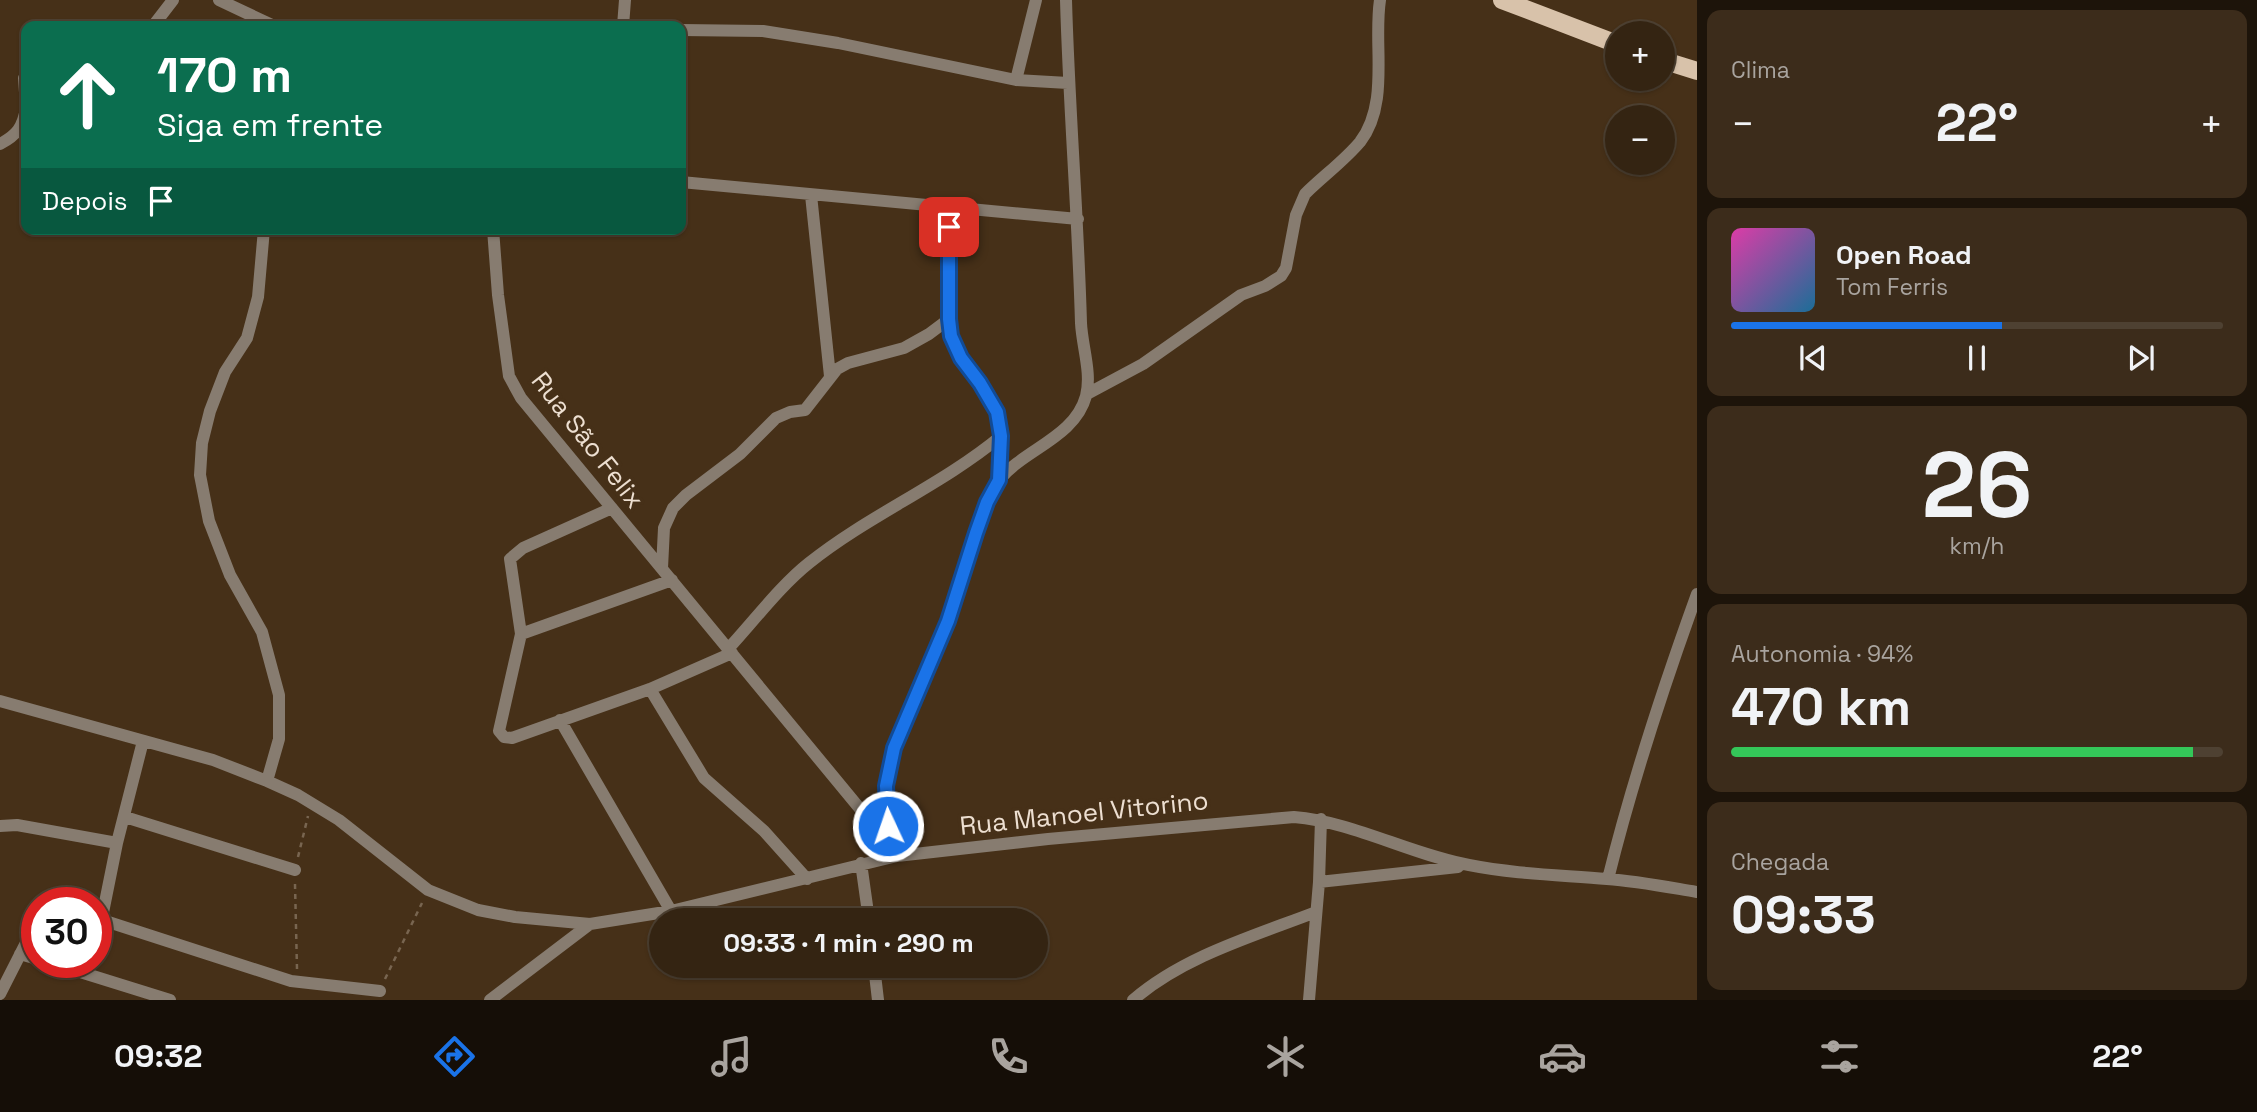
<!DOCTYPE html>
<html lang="pt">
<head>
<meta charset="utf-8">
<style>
	:root { --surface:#342412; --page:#3c2c1b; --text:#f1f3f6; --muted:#a9a49f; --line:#4e4132; --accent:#1a73e8 }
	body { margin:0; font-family:"Space Grotesk",sans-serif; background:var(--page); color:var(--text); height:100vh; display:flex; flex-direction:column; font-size:26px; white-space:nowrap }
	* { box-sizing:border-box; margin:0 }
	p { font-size:23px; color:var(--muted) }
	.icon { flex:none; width:38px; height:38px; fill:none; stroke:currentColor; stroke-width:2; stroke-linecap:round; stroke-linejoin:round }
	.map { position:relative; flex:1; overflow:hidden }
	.drawer { display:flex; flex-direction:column; gap:10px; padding:10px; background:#1d140a; width:560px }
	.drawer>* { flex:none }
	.guide { position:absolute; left:21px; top:21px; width:665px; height:214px; border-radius:14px; box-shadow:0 2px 5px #0004,0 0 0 2px var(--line); background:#0b6e4f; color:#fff; overflow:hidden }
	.fabs { position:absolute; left:1605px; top:21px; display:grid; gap:14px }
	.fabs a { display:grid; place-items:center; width:70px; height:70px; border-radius:50%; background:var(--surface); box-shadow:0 2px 5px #0004,0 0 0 2px var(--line); font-size:35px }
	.speed { position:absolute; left:21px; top:887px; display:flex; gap:14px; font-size:35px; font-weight:700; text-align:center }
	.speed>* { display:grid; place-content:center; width:91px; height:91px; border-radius:50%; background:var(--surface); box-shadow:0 2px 5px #0004,0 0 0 2px var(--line); line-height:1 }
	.speed .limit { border:10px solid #d22; background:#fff; color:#111 }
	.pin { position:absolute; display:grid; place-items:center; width:60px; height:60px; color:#fff; margin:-30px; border-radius:14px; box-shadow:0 4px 10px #0006 }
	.me { position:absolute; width:77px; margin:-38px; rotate:357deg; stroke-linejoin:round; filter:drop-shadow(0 0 5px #0008) }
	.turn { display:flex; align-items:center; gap:24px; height:147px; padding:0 21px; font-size:32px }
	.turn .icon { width:91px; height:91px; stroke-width:2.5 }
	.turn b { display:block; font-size:49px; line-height:60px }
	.then { display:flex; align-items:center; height:66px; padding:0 21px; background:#0003; gap:14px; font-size:26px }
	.big { font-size:52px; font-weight:800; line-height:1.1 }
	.drawer .card { flex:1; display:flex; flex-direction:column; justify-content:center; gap:10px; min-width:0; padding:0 24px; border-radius:14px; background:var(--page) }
	.drawer .dial { align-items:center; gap:0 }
	.dial b { font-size:91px; line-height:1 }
	.song { display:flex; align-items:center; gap:21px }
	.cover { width:84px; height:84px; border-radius:10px; background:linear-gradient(135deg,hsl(320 70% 55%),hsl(200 70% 35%)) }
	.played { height:7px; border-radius:4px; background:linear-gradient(90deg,var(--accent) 55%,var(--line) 55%) }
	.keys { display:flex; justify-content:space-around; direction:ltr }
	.heat { display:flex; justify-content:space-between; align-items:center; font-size:38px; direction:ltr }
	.charge { height:10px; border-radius:5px; background:linear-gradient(90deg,#34c759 94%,var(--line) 0) }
	.trip { position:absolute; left:649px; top:908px; width:399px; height:70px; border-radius:35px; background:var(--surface); box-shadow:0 2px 5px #0004,0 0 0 2px var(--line); font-weight:800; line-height:70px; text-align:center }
	.menu { display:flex; height:112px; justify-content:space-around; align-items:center; background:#150e07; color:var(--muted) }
	.menu .icon { width:49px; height:49px }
	.menu .current { color:var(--accent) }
	.menu b { font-size:32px; color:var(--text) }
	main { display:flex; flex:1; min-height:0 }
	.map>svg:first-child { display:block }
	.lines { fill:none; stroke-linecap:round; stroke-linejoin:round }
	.path { stroke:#786550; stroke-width:2.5; stroke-dasharray:5 5; stroke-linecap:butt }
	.street { stroke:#877c70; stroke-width:12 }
	.primary { stroke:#d8c2aa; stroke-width:18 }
	.route-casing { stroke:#114b97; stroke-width:18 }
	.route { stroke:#1a73e8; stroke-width:12 }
	.labels { text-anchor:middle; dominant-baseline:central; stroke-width:7; stroke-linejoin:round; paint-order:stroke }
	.street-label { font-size:26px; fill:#eddfd1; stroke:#463018 }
</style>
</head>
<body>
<main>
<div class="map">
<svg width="1697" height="1000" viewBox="0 0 1697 1000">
	<rect width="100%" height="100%" fill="#463018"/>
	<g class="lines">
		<path class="path" d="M 298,857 L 308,816
			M 295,884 L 297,969
			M 385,979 L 422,903"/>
		<path class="street" d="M 219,0 L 274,26
			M 153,26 L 173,0
			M 623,26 L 625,0
			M 681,30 L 763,31 L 838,43 L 1016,80 L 1068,83
			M 26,75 L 24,78 L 26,107
			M 1016,80 L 1036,0
			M 0,144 C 17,135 23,127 26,108
			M 681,182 L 1078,219
			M 811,195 L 830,376
			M 950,207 L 949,319 C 955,361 980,375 996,410 C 1005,430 1000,458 999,480
			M 264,229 L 258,297 L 247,338 L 225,372 L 210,411 L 202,443 L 200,475 L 209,521 L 230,575 L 262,632 L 279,695 L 279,739 L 267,781
			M 493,229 L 498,295 L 509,376 L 521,398 L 889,844
			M 1087,394 L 1143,364 L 1241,295 L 1265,286 L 1281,276 L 1286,268 L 1296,215 L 1305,194 C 1322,177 1344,161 1360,142 C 1390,103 1373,45 1380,0
			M 612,508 L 523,548 L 510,559 L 521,634 L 499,731 L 504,737 L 512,738 L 650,689 L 732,653
			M 662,568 L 664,528 L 673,508 L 686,495 L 740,454 L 776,418 L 790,412 L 805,410 L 837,369 L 848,363 L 904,348 L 929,334 L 949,319
			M 521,634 L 672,580
			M 728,649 C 753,622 781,585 809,563 C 869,515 942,485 1001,436
			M 650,689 L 704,778 L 764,831 L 807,879
			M 0,701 L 213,760 L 267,781 L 298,795 L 339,820 L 428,890 L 478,910 L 515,917 L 590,924 L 671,911 L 897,856 L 1048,839 L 1294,817 C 1354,822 1409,854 1469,865 C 1514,874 1561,875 1607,879 C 1637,881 1667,887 1697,892
			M 560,720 L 671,911
			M 125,817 L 295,870
			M 0,826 L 17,825 L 117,843
			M 889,844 C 887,812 884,781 893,750 C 897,736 904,723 910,711 C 922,681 936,652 947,623 C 962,584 975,510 1000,479 C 1025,449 1075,437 1086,396 C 1092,373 1082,346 1081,323 C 1078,215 1069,108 1066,0
			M 861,863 L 869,920
			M 1608,879 C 1632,782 1663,688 1697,594
			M 1319,882 L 1458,867
			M 96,918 L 291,981 L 380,991
			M 96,947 L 117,843 L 143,741
			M 20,954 L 37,959
			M 48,962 L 170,1000
			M 874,966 L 878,1000
			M 0,994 L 31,933 L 37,929
			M 490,1000 L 590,924
			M 1133,1000 C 1184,956 1254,936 1316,912
			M 1309,1000 L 1319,882 L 1321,819"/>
		<path class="primary" d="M 1502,0 L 1617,44
			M 1662,60 L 1697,71"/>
	</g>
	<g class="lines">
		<defs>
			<path id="route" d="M 888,826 L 886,786 L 894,748 L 948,621 L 976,533 L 987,502 L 999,480 L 1001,436 L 997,412 L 980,383 L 961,358 L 951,336 L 949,319 L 949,227"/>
		</defs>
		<use href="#route" class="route-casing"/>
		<use href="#route" class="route"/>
	</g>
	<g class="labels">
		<g class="street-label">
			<text transform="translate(588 440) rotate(52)">Rua São Felix</text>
			<text transform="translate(1084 813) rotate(-6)">Rua Manoel Vitorino</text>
		</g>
	</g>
</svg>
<div class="fabs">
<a>+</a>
<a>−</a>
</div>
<div class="speed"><div class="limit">30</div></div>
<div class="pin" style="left:949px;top:227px;background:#d93025"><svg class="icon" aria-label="arrive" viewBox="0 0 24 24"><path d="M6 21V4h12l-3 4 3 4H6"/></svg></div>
<svg class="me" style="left:888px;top:826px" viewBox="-20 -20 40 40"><circle r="17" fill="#1a73e8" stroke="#fff" stroke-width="3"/><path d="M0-11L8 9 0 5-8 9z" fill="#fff"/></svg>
<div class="trip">09:33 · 1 min · 290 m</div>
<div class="guide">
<div class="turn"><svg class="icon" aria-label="ahead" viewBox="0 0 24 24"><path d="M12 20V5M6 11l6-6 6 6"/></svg><div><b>170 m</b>Siga em frente</div></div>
<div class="then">Depois<svg class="icon" aria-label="arrive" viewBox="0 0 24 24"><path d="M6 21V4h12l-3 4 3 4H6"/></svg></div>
</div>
</div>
<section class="drawer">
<div class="card"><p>Clima</p>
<div class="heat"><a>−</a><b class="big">22°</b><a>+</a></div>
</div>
<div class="card">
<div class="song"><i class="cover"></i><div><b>Open Road</b><p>Tom Ferris</p></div></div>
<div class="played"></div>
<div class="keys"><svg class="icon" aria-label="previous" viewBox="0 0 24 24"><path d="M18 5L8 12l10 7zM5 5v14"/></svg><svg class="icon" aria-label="pause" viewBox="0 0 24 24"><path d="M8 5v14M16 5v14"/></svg><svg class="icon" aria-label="next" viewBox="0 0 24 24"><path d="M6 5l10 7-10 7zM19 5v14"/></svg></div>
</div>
<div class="card dial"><b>26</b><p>km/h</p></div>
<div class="card"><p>Autonomia · 94%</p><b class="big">470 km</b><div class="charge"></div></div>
<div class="card"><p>Chegada</p><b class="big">09:33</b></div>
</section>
</main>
<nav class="menu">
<b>09:32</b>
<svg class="icon current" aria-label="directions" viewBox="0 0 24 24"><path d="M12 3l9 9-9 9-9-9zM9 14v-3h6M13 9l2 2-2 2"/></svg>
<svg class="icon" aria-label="music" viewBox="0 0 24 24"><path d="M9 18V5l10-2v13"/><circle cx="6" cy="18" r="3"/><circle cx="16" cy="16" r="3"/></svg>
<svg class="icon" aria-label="phone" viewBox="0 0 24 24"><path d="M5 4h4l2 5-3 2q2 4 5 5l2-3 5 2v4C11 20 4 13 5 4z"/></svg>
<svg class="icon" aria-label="climate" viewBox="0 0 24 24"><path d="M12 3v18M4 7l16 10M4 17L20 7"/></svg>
<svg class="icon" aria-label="car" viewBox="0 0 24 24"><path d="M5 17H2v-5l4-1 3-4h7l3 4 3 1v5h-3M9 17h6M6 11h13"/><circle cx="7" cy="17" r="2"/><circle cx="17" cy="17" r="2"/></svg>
<svg class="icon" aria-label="filters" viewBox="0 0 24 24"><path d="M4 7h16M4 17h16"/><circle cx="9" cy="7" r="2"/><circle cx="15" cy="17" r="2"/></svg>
<b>22°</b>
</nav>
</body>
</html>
